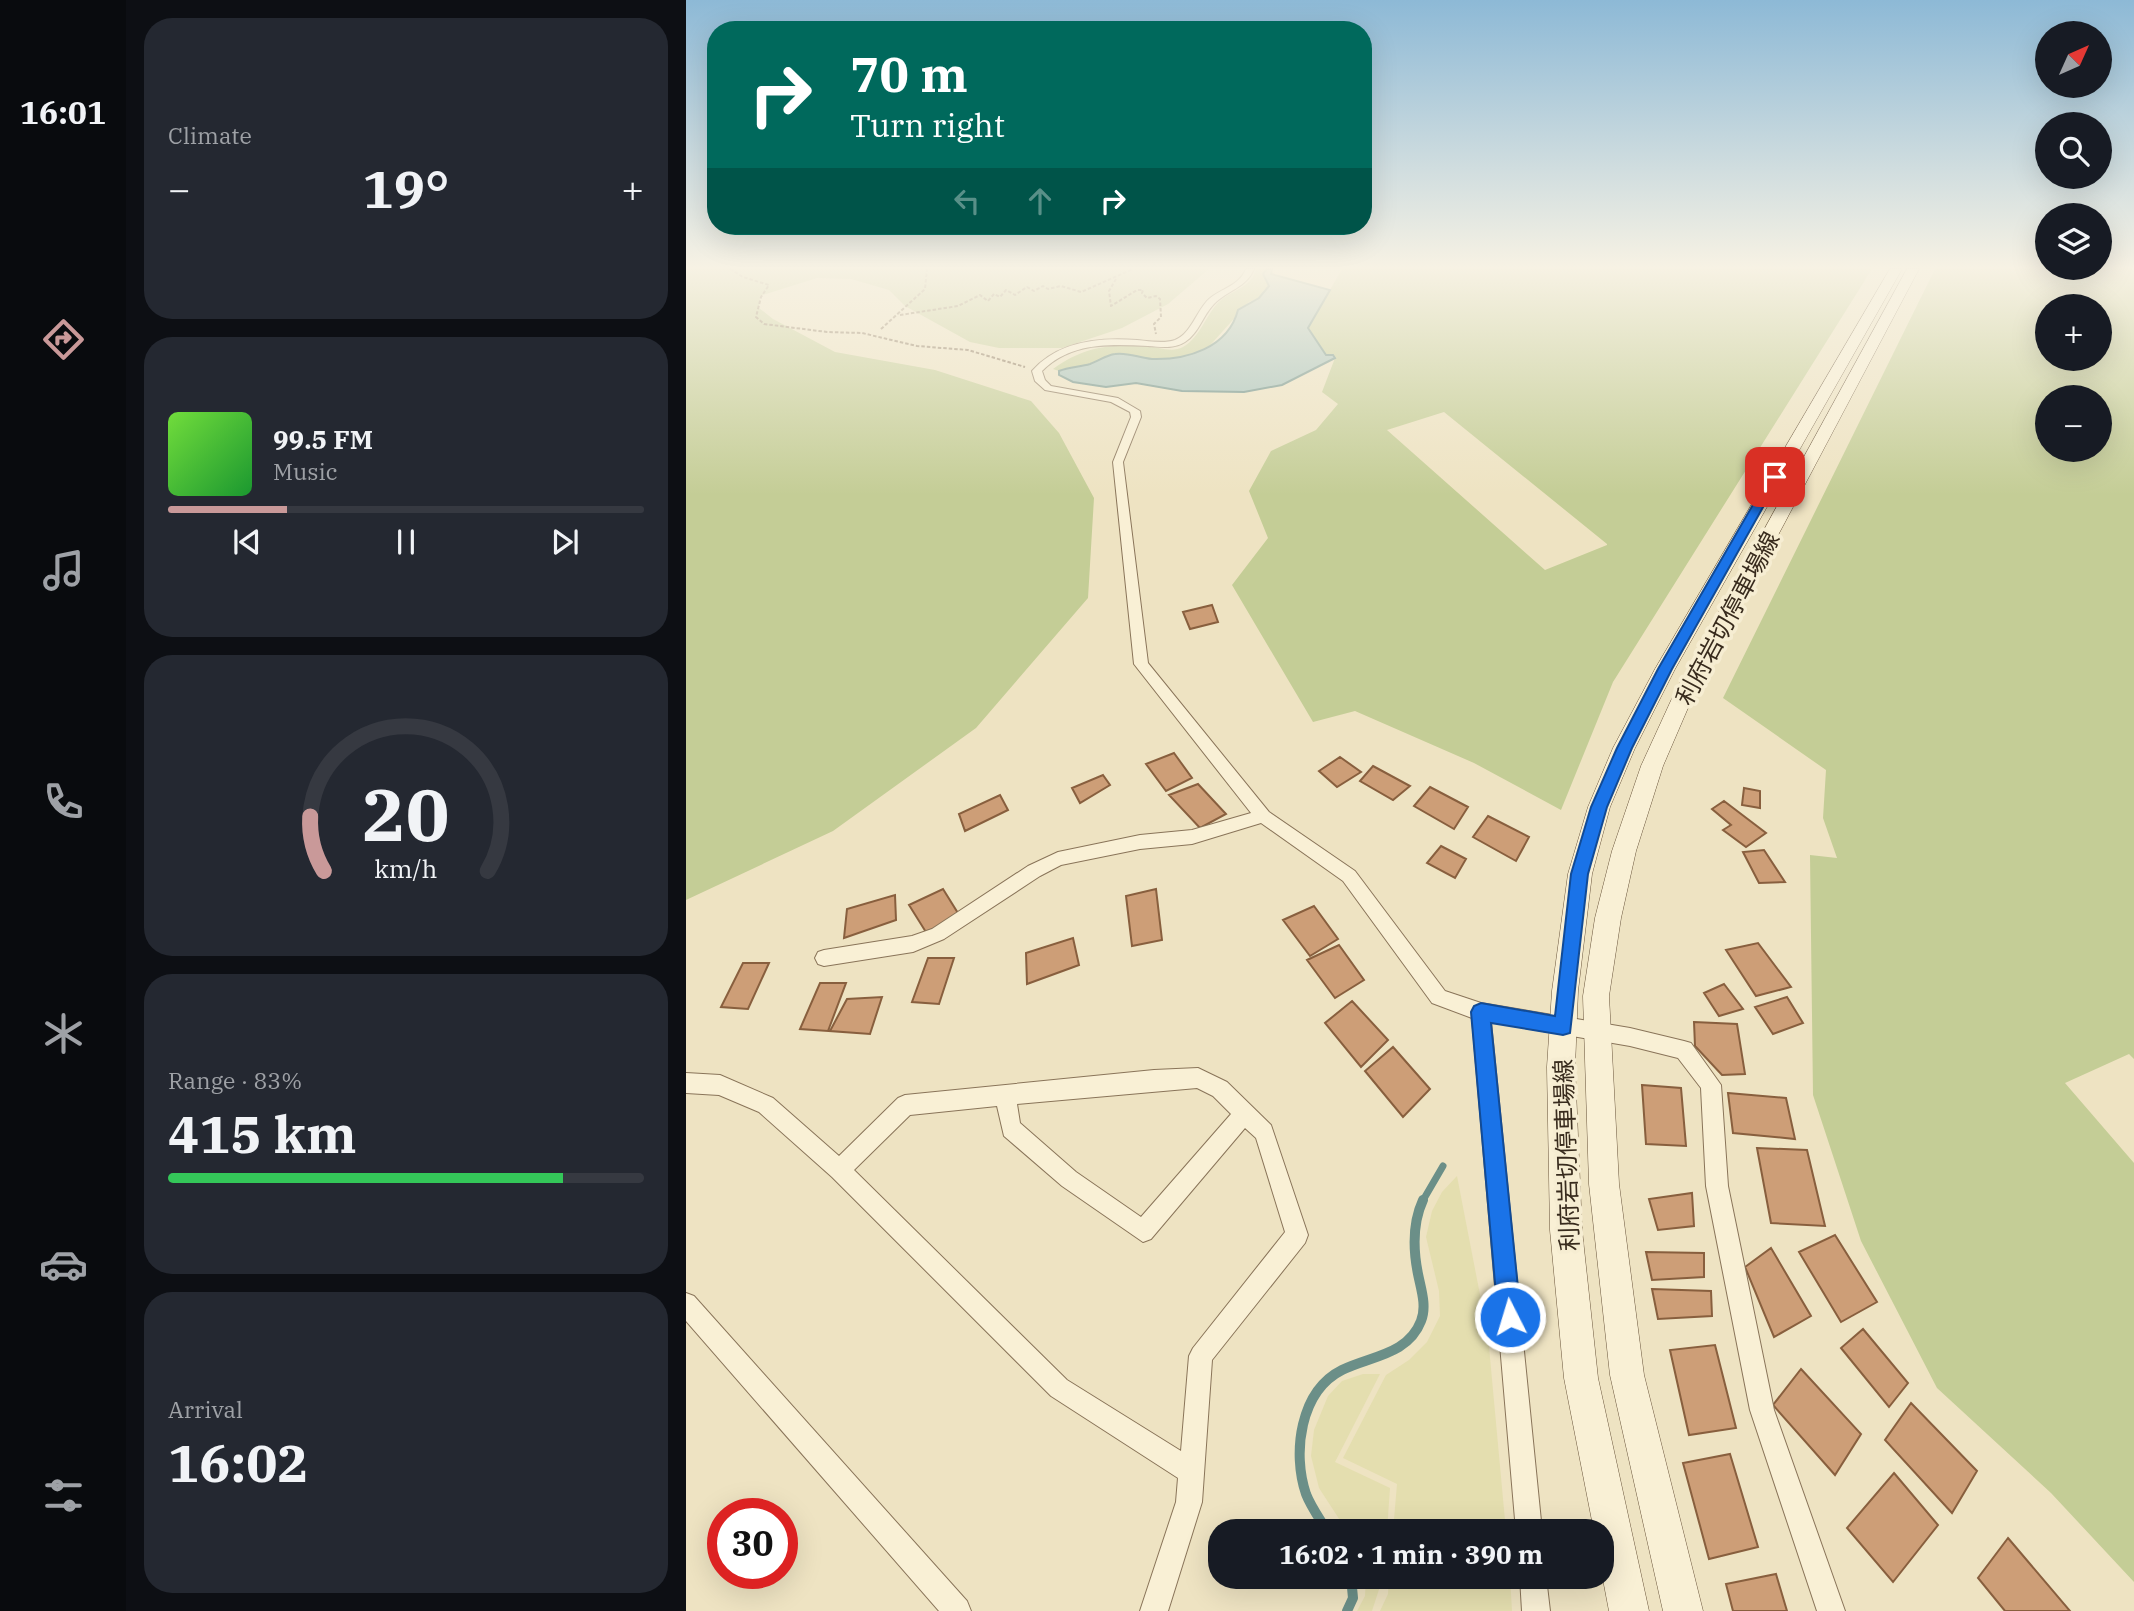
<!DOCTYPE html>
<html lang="en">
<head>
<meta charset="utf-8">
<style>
	:root { --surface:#171b24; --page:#242831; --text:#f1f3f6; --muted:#9ea1a6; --line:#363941; --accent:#c99999 }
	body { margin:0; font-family:"IBM Plex Serif","Noto Sans JP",serif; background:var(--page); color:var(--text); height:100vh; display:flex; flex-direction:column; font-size:26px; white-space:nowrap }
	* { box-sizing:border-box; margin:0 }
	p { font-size:23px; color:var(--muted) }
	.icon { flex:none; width:38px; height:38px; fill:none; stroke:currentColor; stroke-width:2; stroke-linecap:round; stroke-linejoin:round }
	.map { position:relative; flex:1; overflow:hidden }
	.panel { display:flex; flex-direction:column; gap:18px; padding:18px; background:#0d0f14; width:560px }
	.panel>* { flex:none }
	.guide { position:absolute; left:21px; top:21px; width:665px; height:214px; border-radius:28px; box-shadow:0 7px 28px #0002; background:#00695c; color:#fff; overflow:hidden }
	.needle { width:46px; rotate:45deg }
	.controls { position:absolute; left:1349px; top:21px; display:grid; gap:14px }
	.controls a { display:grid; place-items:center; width:77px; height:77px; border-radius:50%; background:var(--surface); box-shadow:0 7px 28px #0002; font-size:35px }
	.speed { position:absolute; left:21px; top:1498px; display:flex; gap:14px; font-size:35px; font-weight:700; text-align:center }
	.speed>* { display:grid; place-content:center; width:91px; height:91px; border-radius:50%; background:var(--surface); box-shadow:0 7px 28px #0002; line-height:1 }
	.speed .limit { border:10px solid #d22; background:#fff; color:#111 }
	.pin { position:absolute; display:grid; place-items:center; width:60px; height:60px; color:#fff; margin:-30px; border-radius:14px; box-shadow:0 4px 10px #0006 }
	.me { position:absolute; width:77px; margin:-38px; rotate:355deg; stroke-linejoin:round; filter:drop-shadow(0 0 5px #0008) }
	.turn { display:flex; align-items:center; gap:24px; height:147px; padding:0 28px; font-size:32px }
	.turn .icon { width:91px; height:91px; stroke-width:2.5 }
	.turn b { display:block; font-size:49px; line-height:60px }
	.lanes { display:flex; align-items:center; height:66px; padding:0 28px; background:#0003; justify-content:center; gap:35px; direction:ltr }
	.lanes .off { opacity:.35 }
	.big { font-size:52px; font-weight:800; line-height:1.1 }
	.panel .card { flex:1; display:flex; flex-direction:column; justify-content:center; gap:10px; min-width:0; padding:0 24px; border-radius:28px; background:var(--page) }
	.panel .dial { align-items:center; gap:0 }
	.dial svg { height:182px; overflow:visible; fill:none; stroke:var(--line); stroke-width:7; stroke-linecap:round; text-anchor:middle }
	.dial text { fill:var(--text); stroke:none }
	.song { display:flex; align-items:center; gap:21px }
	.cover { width:84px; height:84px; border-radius:10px; background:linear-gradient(135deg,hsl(100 70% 55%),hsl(130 70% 35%)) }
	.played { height:7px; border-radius:4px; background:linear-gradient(90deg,var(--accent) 25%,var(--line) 25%) }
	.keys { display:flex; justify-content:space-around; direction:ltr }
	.heat { display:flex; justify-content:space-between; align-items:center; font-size:38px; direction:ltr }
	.charge { height:10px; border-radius:5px; background:linear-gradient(90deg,#34c759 83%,var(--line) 0) }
	.trip { position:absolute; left:522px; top:1519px; width:406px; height:70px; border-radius:28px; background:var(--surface); box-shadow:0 7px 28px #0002; font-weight:800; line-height:70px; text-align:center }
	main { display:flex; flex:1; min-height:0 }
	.tab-bar { display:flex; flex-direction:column; width:126px; justify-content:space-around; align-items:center; background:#090b0e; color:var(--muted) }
	.tab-bar .icon { width:49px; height:49px }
	.tab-bar .active { color:var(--accent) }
	.tab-bar b { font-size:32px; color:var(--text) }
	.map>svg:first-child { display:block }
	.farmland { fill:#e4deaf }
	.green { fill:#c4cd96; fill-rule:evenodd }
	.water { fill:#a4c1ba; stroke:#6b8f88; stroke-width:2 }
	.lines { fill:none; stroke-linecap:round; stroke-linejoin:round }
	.stream-far1 { stroke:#6b8f88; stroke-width:7 }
	.stream { stroke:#6b8f88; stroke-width:10 }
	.building { fill:#cd9e77; stroke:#885f3e; stroke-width:2 }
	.minor-casing { stroke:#897459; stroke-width:2 }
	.secondary-casing { stroke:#6a553c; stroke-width:1 }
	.path { stroke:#897459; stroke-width:2; stroke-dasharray:3.5 2; stroke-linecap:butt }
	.minor { fill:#f9f0d5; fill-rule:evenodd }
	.secondary { fill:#f9f0d5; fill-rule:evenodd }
	.route { fill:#1a73e8; stroke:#114b97; stroke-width:2 }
	.labels { text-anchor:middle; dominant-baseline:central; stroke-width:7; stroke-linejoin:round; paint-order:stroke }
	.street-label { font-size:24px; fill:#382b1d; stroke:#f6edd2 }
</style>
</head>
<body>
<main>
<nav class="tab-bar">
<b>16:01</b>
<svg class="icon active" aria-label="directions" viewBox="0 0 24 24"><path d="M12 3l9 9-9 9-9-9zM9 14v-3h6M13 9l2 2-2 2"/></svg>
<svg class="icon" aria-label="music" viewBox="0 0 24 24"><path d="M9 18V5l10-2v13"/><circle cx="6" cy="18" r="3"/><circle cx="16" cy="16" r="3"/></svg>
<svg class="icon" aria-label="phone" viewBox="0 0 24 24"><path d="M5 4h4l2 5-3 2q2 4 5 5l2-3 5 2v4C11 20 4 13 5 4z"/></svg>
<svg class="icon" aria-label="climate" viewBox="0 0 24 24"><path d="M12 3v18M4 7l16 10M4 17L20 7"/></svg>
<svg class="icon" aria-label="car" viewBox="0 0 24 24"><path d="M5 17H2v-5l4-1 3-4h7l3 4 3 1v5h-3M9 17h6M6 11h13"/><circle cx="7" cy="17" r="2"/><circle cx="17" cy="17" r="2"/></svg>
<svg class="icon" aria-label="filters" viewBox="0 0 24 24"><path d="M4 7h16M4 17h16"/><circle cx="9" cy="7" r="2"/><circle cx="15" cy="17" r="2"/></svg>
</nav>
<section class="panel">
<div class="card"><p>Climate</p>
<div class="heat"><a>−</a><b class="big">19°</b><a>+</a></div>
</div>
<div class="card">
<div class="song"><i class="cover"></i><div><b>99.5 FM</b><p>Music</p></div></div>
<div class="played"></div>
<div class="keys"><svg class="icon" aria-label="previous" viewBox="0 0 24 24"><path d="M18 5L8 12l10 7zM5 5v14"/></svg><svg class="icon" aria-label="pause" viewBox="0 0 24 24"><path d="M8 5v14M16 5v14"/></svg><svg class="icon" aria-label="next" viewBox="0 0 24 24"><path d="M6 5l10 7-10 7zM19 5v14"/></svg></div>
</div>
<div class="card dial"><svg viewBox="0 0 100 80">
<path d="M14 69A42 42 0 1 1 86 69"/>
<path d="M14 69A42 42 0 0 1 8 45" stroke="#c99999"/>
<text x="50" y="56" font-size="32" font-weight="700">20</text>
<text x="50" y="72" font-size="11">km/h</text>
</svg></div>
<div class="card"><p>Range · 83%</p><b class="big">415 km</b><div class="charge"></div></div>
<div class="card"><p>Arrival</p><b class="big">16:02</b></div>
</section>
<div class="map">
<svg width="1448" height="1611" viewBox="0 0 1448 1611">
	<rect width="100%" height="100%" fill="#eee3c2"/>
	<path class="farmland" d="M 771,1176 L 802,1336 L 820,1531 L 707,1531 L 711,1484 L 657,1458 L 700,1375 L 723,1360 L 741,1342 L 754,1316 L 753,1291 L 740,1237 L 746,1211 L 756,1192 Z
		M 677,1374 L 694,1374 L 649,1462 L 704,1488 L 701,1531 L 661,1531 L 633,1488 L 625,1456 L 628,1430 L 642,1396 L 656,1381 Z
		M 680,1577 L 697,1577 L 686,1611 L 671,1611 L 679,1596 Z
		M 703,1577 L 824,1577 L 826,1611 L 694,1611 L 702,1594 Z"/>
	<path class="green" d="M 0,269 L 523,269 L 482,304 L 436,328 L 376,348 L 313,348 L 284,342 L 219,306 L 203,290 L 165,279 L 131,278 L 74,296 L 73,308 L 87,319 L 149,352 L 249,370 L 345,401 L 373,433 L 408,498 L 402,598 L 290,728 L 147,831 L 0,900 Z
		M 570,269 L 581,269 L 578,274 L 583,287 L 573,298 L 563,302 L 519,351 L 489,358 L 463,359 L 443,354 L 373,371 L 367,369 C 397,347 423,344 460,346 C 472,347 486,353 497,347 C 515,337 520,313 535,300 C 547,290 566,287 570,269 Z
		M 656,269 L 1186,269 L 927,682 L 875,810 L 788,763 L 669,711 L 627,722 L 546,585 L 582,538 L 563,491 L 585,451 L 630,430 L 652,404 L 636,392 L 649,358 L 646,355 L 640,356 L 622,328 ZM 758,412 L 921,544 L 921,545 L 859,570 L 701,430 Z
		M 1249,269 L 1448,269 L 1448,1059 L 1443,1054 L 1379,1083 L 1448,1163 L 1448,1582 L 1365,1493 L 1251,1388 L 1175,1241 L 1127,1095 L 1124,855 L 1151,858 L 1137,818 L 1140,770 L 1037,698 ZM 1362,306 L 1414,306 L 1414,359 L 1362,359 ZM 1362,397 L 1414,397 L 1414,450 L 1362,450 Z"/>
	<path class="water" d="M 581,269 L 586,269 L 585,274 L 644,290 L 622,328 L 640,355 L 647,355 L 649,358 L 596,385 L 558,392 L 496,391 L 450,383 L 420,387 L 387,382 L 373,375 L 373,371 C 383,367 394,367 404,364 C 413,361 420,355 429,354 C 442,352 453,358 466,359 C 501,360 542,348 552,310 L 573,298 L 583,286 L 577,274 Z"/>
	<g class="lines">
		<path class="stream-far1" d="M 736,1202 L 757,1166"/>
		<path class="stream" d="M 641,1531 C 634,1519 625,1507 620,1494 C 606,1453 614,1391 656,1370 C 684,1356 722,1355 735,1321 C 741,1306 735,1289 732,1274 C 727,1249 726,1224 737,1200
			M 661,1611 L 667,1598 L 665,1577"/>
	</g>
	<path class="building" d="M 526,605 L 532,622 L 504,629 L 497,612 Z
		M 488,753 L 506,778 L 480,791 L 460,764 Z
		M 654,757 L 675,772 L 651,787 L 633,771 Z
		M 687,766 L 724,786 L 707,800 L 674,781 Z
		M 417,775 L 424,785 L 394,803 L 386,788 Z
		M 512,784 L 540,814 L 514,828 L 483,795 Z
		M 744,787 L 782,807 L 768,829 L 728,806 Z
		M 1058,788 L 1074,791 L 1074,808 L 1056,805 Z
		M 314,795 L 322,810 L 279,831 L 273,814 Z
		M 1038,801 L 1080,833 L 1060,847 L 1037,830 L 1045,825 L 1026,809 Z
		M 802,816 L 843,837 L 830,861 L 787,837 Z
		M 755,846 L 780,859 L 769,878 L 741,863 Z
		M 1078,850 L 1099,882 L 1073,883 L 1057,852 Z
		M 257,889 L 275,918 L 243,937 L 223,905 Z
		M 470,889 L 476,940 L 446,946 L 440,896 Z
		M 209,895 L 210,920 L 158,938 L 161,909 Z
		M 628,906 L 652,939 L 624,956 L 597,920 Z
		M 387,938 L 393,965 L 341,984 L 340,953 Z
		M 1072,943 L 1105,987 L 1070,996 L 1040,950 Z
		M 653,945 L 678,980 L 649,998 L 621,960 Z
		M 242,958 L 268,958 L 253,1004 L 226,1002 Z
		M 57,963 L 83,963 L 62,1009 L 35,1007 Z
		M 134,983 L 160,983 L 142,1031 L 114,1029 Z
		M 1038,984 L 1057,1009 L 1033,1016 L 1018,993 Z
		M 196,997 L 184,1034 L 144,1031 L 161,999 Z
		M 1101,997 L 1117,1023 L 1087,1034 L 1069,1007 Z
		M 666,1001 L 702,1040 L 675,1067 L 639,1023 Z
		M 1008,1022 L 1051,1024 L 1059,1074 L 1036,1075 L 1009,1046 Z
		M 707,1047 L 744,1089 L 717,1117 L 679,1071 Z
		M 956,1085 L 995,1088 L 1000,1146 L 960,1144 Z
		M 1042,1093 L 1100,1098 L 1109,1139 L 1047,1133 Z
		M 1071,1148 L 1121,1150 L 1139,1226 L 1085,1223 Z
		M 1006,1193 L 1008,1226 L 972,1230 L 963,1199 Z
		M 1149,1235 L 1191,1302 L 1155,1322 L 1113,1252 Z
		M 1085,1248 L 1125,1316 L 1088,1337 L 1059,1267 Z
		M 960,1252 L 1018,1253 L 1018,1277 L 966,1280 Z
		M 966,1289 L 1025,1291 L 1026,1316 L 972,1319 Z
		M 1177,1329 L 1222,1383 L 1203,1407 L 1155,1348 Z
		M 1029,1345 L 1050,1428 L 1003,1435 L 984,1350 Z
		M 1115,1369 L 1175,1434 L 1149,1475 L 1087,1405 Z
		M 1225,1403 L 1291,1471 L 1266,1513 L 1199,1440 Z
		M 1044,1454 L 1072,1547 L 1023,1559 L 997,1463 Z
		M 1208,1473 L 1252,1525 L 1207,1582 L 1161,1528 Z
		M 1322,1538 L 1384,1611 L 1319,1611 L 1292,1578 Z
		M 1090,1574 L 1101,1611 L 1047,1611 L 1040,1584 Z"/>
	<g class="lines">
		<defs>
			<path id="minor" d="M 560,269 L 568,269 C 560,288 542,290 528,304 C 517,315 513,333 499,342 C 488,349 475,347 462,346 C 424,344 385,342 356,371 L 359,380 L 365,386 L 432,398 L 454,411 L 455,417 L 437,462 L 462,663 L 583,812 L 669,871 L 759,991 L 795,1003 L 944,1028 L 998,1041 L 1005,1043 L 1035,1085 L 1042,1186 L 1088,1410 L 1159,1611 L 1131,1611 L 1064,1410 L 1020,1186 L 1015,1088 L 992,1058 L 944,1046 L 805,1022 L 856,1531 L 830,1531 L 786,1018 L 746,1003 L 657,881 L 575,823 L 506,844 L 454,849 L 375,865 L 354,876 L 258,939 L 227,952 L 138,966 L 132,964 L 129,958 L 132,952 L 138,950 L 226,936 L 246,929 L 342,866 L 372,852 L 454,835 L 506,830 L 565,813 L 448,664 L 427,462 L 445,417 L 444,412 L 425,402 L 359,390 L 349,381 L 346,371 C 372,341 413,337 451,340 C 462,341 478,344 489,340 C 506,333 510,311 523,299 C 536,288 553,286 560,269 Z
				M 512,1068 L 541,1082 L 585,1125 L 622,1235 L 619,1243 L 526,1360 L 516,1502 L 482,1611 L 454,1611 L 490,1502 L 492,1478 L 365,1396 L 146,1177 L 73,1112 L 33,1095 L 0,1093 L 0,1073 L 34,1075 L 87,1098 L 153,1156 L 212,1098 L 219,1095 L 468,1070 ZM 511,1088 L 527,1096 L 545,1114 L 455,1217 L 390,1172 L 334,1123 L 331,1104 ZM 311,1106 L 318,1136 L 376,1186 L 457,1242 L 465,1239 L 559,1128 L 570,1138 L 599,1232 L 507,1348 L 503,1356 L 495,1451 L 381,1380 L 168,1170 L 224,1115 Z
				M 0,1293 L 8,1296 L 281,1601 L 285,1611 L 253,1611 L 0,1321 Z
				M 834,1577 L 860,1577 L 864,1611 L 836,1611 Z"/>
			<path id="secondary" d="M 1204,269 L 1216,269 L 989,669 L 949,748 L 924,807 L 906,874 L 892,991 L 889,1067 L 896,1230 L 912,1378 L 963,1611 L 923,1611 L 915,1569 L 915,1531 L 908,1531 L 878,1378 L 864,1230 L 861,1067 L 866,991 L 882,874 L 902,807 L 927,748 L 969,669 Z
				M 1221,269 L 1233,269 L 1008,694 L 977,766 L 950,851 L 935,918 L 923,996 L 933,1184 L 958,1375 L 1017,1611 L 977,1611 L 924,1375 L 903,1184 L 897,996 L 909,918 L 926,851 L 955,766 L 988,694 Z"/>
		</defs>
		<use href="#minor" class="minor-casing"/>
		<use href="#secondary" class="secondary-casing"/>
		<path class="path" d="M 44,269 L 57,277 L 83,285 L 75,297 L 70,317 L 78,324 L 141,332 L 176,333 L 231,346 L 282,350 L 339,367
			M 430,279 L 423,291 L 425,306 L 451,290 L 457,290 L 456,293 L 461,298 L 470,296 L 474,299 L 475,317 L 468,324 L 470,334
			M 214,315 L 272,306 L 294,295 L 302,301 L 308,294 L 314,297 L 320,290 L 329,295 L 341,287 L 348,291 L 357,286 L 362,289 L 375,286 L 395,292 L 447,269
			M 195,329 L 239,289 L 241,269"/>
		<use href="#minor" class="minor"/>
		<use href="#secondary" class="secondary"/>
	</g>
	<linearGradient id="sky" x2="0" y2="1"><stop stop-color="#8db9d6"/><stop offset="0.54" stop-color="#f7f2e4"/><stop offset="1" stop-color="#f7f2e4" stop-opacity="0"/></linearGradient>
	<rect width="1448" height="495" fill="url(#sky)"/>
	<path class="route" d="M 1089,474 L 1094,477 L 986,669 L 946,748 L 921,807 L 902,874 L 884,1033 L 877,1035 L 805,1023 L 835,1317 L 832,1325 L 824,1328 L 815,1325 L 812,1317 L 785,1012 L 788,1006 L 795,1003 L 869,1016 L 885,874 L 905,807 L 931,748 L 972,669 L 1083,477 Z"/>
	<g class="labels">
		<g class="street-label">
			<text transform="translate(1041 618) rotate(-62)">利府岩切停車場線</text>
			<text transform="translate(880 1155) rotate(-92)">利府岩切停車場線</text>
		</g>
	</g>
</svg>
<div class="controls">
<a><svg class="needle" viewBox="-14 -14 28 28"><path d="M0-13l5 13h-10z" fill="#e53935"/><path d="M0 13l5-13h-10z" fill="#9ea1a6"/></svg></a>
<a><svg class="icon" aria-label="search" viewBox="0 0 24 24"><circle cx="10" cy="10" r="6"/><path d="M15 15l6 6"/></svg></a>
<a><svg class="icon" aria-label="layers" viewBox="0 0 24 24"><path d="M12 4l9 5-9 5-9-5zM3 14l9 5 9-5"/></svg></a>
<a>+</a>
<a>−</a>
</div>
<div class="speed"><div class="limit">30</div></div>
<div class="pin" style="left:1089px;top:477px;background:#d93025"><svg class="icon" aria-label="arrive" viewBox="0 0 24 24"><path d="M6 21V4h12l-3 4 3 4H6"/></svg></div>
<svg class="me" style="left:824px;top:1317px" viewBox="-20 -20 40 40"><circle r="17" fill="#1a73e8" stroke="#fff" stroke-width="3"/><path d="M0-11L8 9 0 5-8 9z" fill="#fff"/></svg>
<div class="trip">16:02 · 1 min · 390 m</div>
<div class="guide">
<div class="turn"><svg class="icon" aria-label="right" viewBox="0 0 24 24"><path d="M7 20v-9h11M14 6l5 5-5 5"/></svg><div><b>70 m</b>Turn right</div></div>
<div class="lanes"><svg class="icon off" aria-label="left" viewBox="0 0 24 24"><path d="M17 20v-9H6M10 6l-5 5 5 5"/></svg><svg class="icon off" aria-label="ahead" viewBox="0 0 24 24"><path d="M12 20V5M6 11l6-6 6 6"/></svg><svg class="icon" aria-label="right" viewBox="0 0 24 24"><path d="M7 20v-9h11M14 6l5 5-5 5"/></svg></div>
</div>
</div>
</main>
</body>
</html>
